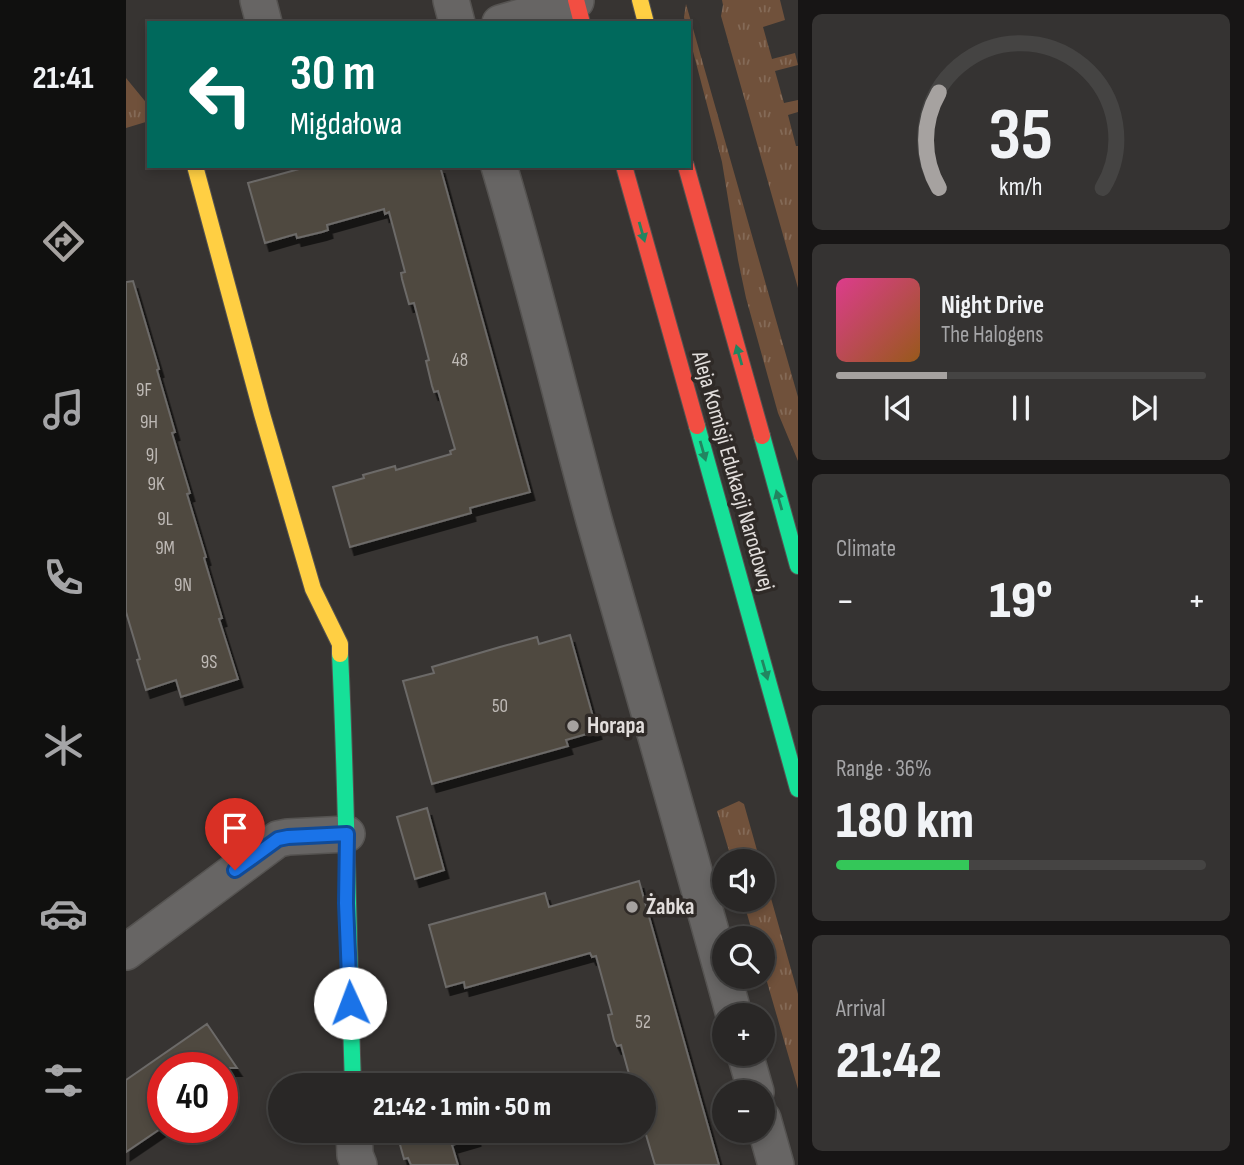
<!DOCTYPE html>
<html lang="en">
<head>
<meta charset="utf-8">
<style>
	:root { --surface:#292726; --page:#353332; --text:#f1f3f6; --muted:#a5a5a7; --line:#454443; --accent:#a6a2a0 }
	body { margin:0; font-family:"Sofia Sans Condensed",sans-serif; background:var(--page); color:var(--text); height:100vh; display:flex; flex-direction:column; font-size:26px; white-space:nowrap }
	* { box-sizing:border-box; margin:0 }
	p { font-size:23px; color:var(--muted) }
	.icon { flex:none; width:38px; height:38px; fill:none; stroke:currentColor; stroke-width:2; stroke-linecap:round; stroke-linejoin:round }
	.map { position:relative; flex:1; overflow:hidden }
	.side { display:flex; flex-direction:column; gap:14px; padding:14px; background:#171515; width:446px }
	.side>* { flex:none }
	.hud { position:absolute; left:21px; top:21px; width:544px; height:147px; border-radius:0px; box-shadow:0 4px 10px #0003,0 0 0 2px var(--line); background:#00695c; color:#fff; overflow:hidden }
	.buttons { position:absolute; left:586px; top:849px; display:grid; gap:14px }
	.buttons a { display:grid; place-items:center; width:63px; height:63px; border-radius:50%; background:var(--surface); box-shadow:0 4px 10px #0003,0 0 0 2px var(--line); font-size:35px }
	.speed { position:absolute; left:21px; top:1052px; display:flex; gap:14px; font-size:35px; font-weight:700; text-align:center }
	.speed>* { display:grid; place-content:center; width:91px; height:91px; border-radius:50%; background:var(--surface); box-shadow:0 4px 10px #0003,0 0 0 2px var(--line); line-height:1 }
	.speed .limit { border:10px solid #d22; background:#fff; color:#111 }
	.pin { position:absolute; display:grid; place-items:center; width:60px; height:60px; color:#fff; margin:-72px -30px; border-radius:50% 50% 50% 0; rotate:-45deg; box-shadow:0 0 7px #0007 }
	.pin .icon { rotate:45deg }
	.me { position:absolute; width:77px; margin:-38px; rotate:358deg; stroke-linejoin:round; filter:drop-shadow(0 0 5px #0008) }
	.turn { display:flex; align-items:center; gap:24px; height:147px; padding:0 28px; font-size:32px }
	.turn .icon { width:91px; height:91px; stroke-width:2.5 }
	.turn b { display:block; font-size:49px; line-height:60px }
	.big { font-size:52px; font-weight:800; line-height:1.1 }
	.side .widget { flex:1; display:flex; flex-direction:column; justify-content:center; gap:10px; min-width:0; padding:0 24px; border-radius:10px; background:var(--page) }
	.side .dial { align-items:center; gap:0 }
	.dial svg { height:182px; overflow:visible; fill:none; stroke:var(--line); stroke-width:7; stroke-linecap:round; text-anchor:middle }
	.dial text { fill:var(--text); stroke:none }
	.song { display:flex; align-items:center; gap:21px }
	.cover { width:84px; height:84px; border-radius:10px; background:linear-gradient(135deg,hsl(330 70% 55%),hsl(30 70% 35%)) }
	.played { height:7px; border-radius:4px; background:linear-gradient(90deg,var(--accent) 30%,var(--line) 30%) }
	.keys { display:flex; justify-content:space-around; direction:ltr }
	.heat { display:flex; justify-content:space-between; align-items:center; font-size:38px; direction:ltr }
	.charge { height:10px; border-radius:5px; background:linear-gradient(90deg,#34c759 36%,var(--line) 0) }
	.trip { position:absolute; left:142px; top:1073px; width:388px; height:70px; border-radius:35px; background:var(--surface); box-shadow:0 4px 10px #0003,0 0 0 2px var(--line); font-weight:800; line-height:70px; text-align:center }
	main { display:flex; flex:1; min-height:0 }
	.tabs { display:flex; flex-direction:column; width:126px; justify-content:space-around; align-items:center; background:#10100f; color:var(--muted) }
	.tabs .icon { width:49px; height:49px }
	.tabs .selected { color:var(--accent) }
	.tabs b { font-size:32px; color:var(--text) }
	.map>svg:first-child { display:block }
	.grass { fill:url(#grass-tufts) }
	.building { fill:#504940; stroke:#6c6a68; stroke-width:2; filter:url(#shadow) }
	.lines { fill:none; stroke-linecap:round; stroke-linejoin:round }
	.street-casing { stroke:#555351; stroke-width:38 }
	.fast-casing { stroke:#555351; stroke-width:18 }
	.slow-casing { stroke:#555351; stroke-width:18 }
	.jam-casing { stroke:#555351; stroke-width:18 }
	.street { stroke:#676564; stroke-width:35 }
	.fast { stroke:#16e098; stroke-width:16 }
	.slow { stroke:#ffcf43; stroke-width:16 }
	.jam { stroke:#f24e42; stroke-width:16 }
	.oneway { fill:#228560 }
	.route-casing { stroke:#114b97; stroke-width:18 }
	.route { stroke:#1a73e8; stroke-width:12 }
	.poi-dot { fill:#a6a2a0; stroke:#2f2a27; stroke-width:2.5 }
	.labels { text-anchor:middle; dominant-baseline:central; stroke-width:7; stroke-linejoin:round; paint-order:stroke }
	.number-label { font-size:19px; fill:#beb9b5 }
	.street-label { font-size:23px; fill:#e2dedc; stroke:#2f2a27 }
	.poi-label { font-size:23px; font-weight:bold; fill:#e2dedc; stroke:#2f2a27; text-anchor:start }
</style>
</head>
<body>
<main>
<nav class="tabs">
<b>21:41</b>
<svg class="icon selected" aria-label="directions" viewBox="0 0 24 24"><path d="M12 3l9 9-9 9-9-9zM9 14v-3h6M13 9l2 2-2 2"/></svg>
<svg class="icon" aria-label="music" viewBox="0 0 24 24"><path d="M9 18V5l10-2v13"/><circle cx="6" cy="18" r="3"/><circle cx="16" cy="16" r="3"/></svg>
<svg class="icon" aria-label="phone" viewBox="0 0 24 24"><path d="M5 4h4l2 5-3 2q2 4 5 5l2-3 5 2v4C11 20 4 13 5 4z"/></svg>
<svg class="icon" aria-label="climate" viewBox="0 0 24 24"><path d="M12 3v18M4 7l16 10M4 17L20 7"/></svg>
<svg class="icon" aria-label="car" viewBox="0 0 24 24"><path d="M5 17H2v-5l4-1 3-4h7l3 4 3 1v5h-3M9 17h6M6 11h13"/><circle cx="7" cy="17" r="2"/><circle cx="17" cy="17" r="2"/></svg>
<svg class="icon" aria-label="filters" viewBox="0 0 24 24"><path d="M4 7h16M4 17h16"/><circle cx="9" cy="7" r="2"/><circle cx="15" cy="17" r="2"/></svg>
</nav>
<div class="map">
<svg width="672" height="1165" viewBox="0 0 672 1165">
	<defs>
		<pattern id="grass-tufts" width="24" height="20" patternUnits="userSpaceOnUse" patternTransform="scale(1.75)"><rect width="24" height="20" fill="#70513b"/><path d="M3 7l-1-3M5 7V3M7 7l1-3M15 17l-1-3M17 17v-4M19 17l1-3" fill="none" stroke="#846a57"/></pattern>
		<filter id="shadow"><feDropShadow dx="4.5" dy="8" stdDeviation="0" flood-color="#0009"/></filter>
	</defs>
	<rect width="100%" height="100%" fill="#373432"/>
	<path class="grass" d="M 596,0 L 654,0 L 659,20 L 637,27 L 646,59 L 669,53 L 672,65 L 649,71 L 658,103 L 672,100 L 672,112 L 662,115 L 670,146 L 672,146 L 672,288 L 595,16 L 597,5 Z
		M 560,4 L 672,397 L 672,461 L 652,413 L 620,298 L 612,260 L 596,162 L 564,40 L 564,23 L 559,23 L 558,17 Z
		M 0,78 L 23,106 L 23,121 L 0,128 Z
		M 613,801 L 618,804 L 634,861 L 606,861 L 591,811 Z
		M 637,870 L 672,994 L 672,1089 L 637,968 L 637,938 L 628,938 L 617,900 L 637,900 Z"/>
	<path class="building" d="M 184,166 L 314,166 L 404,492 L 344,508 L 345,513 L 224,547 L 207,487 L 238,478 L 237,475 L 269,466 L 270,470 L 325,454 L 324,451 L 329,449 L 312,391 L 308,392 L 306,386 L 300,361 L 303,360 L 288,303 L 283,304 L 276,279 L 275,273 L 279,272 L 263,212 L 259,214 L 258,209 L 201,225 L 202,230 L 196,232 L 171,238 L 170,234 L 139,243 L 122,183 Z
		M 7,281 L 33,369 L 31,370 L 49,432 L 46,433 L 64,493 L 61,494 L 80,557 L 78,558 L 96,618 L 93,619 L 112,679 L 55,697 L 50,680 L 20,690 L 11,660 L 14,659 L 0,612 L 0,282 Z
		M 444,635 L 471,731 L 440,740 L 442,746 L 306,784 L 277,681 L 308,673 L 306,667 L 374,647 L 411,637 L 413,644 Z
		M 301,808 L 318,870 L 289,879 L 271,817 Z
		M 513,881 L 574,1098 L 593,1165 L 529,1165 L 518,1128 L 518,1085 L 506,1085 L 495,1045 L 491,1046 L 488,1040 L 482,1015 L 486,1014 L 470,956 L 466,957 L 464,953 L 339,988 L 338,982 L 320,987 L 303,925 L 419,893 L 423,907 Z
		M 81,1024 L 111,1068 L 37,1068 L 37,1127 L 0,1152 L 0,1080 Z
		M 270,1130 L 349,1130 L 350,1138 L 326,1145 L 332,1165 L 285,1165 L 282,1158 L 278,1159 Z"/>
	<g class="lines">
		<defs>
			<path id="street" d="M 132,0 L 138,23
				M 325,0 L 331,23
				M 374,23 L 450,1
				M 373,166 C 408,283 436,402 468,520 C 515,685 563,850 608,1015
				M 0,952 L 152,839 L 162,837 L 221,834
				M 619,1054 L 630,1092
				M 637,1119 L 650,1165
				M 228,1130 L 229,1155 L 233,1165"/>
			<path id="fast" d="M 571,426 L 672,789
				M 636,436 L 672,566
				M 214,654 C 221,798 222,941 227,1085"/>
			<path id="slow" d="M 514,0 L 520,23
				M 69,166 L 136,414 L 187,589 L 214,644 L 214,654"/>
			<path id="jam" d="M 450,0 L 456,23
				M 498,166 L 571,426
				M 560,166 L 636,436"/>
		</defs>
		<use href="#street" class="street-casing"/>
		<use href="#fast" class="fast-casing"/>
		<use href="#slow" class="slow-casing"/>
		<use href="#jam" class="jam-casing"/>
		<use href="#street" class="street"/>
		<use href="#fast" class="fast"/>
		<use href="#slow" class="slow"/>
		<use href="#jam" class="jam"/>
	</g>
	<defs><path id="oneway-solid" d="M-6-.8H1V-3.2L6.5 0L1 3.2V.8H-6Z" transform="scale(1.75)"/></defs>
	<g class="oneway">
		<use href="#oneway-solid" transform="translate(516 232) rotate(74)"/>
		<use href="#oneway-solid" transform="translate(613 355) rotate(-106)"/>
		<use href="#oneway-solid" transform="translate(577 451) rotate(74)"/>
		<use href="#oneway-solid" transform="translate(653 500) rotate(-106)"/>
		<use href="#oneway-solid" transform="translate(639 670) rotate(74)"/>
	</g>
	<g class="lines">
		<defs>
			<path id="route" d="M 109,870 L 152,839 L 162,837 L 221,834 L 220,903 L 224,1003"/>
		</defs>
		<use href="#route" class="route-casing"/>
		<use href="#route" class="route"/>
	</g>
	<g class="poi-dot">
		<circle cx="447" cy="726" r="7"/>
		<circle cx="506" cy="907" r="7"/>
	</g>
	<g class="labels">
		<g class="number-label">
			<text x="334" y="360">48</text>
			<text x="18" y="390">9F</text>
			<text x="23" y="422">9H</text>
			<text x="26" y="455">9J</text>
			<text x="30" y="484">9K</text>
			<text x="39" y="519">9L</text>
			<text x="39" y="548">9M</text>
			<text x="57" y="585">9N</text>
			<text x="83" y="662">9S</text>
			<text x="374" y="706">50</text>
			<text x="517" y="1022">52</text>
		</g>
		<g class="street-label">
			<text transform="translate(607 471) rotate(74)">Aleja Komisji Edukacji Narodowej</text>
		</g>
		<g class="poi-label">
			<text x="461" y="726">Horapa</text>
			<text x="520" y="907">Żabka</text>
		</g>
	</g>
</svg>
<div class="buttons">
<a><svg class="icon" aria-label="sound" viewBox="0 0 24 24"><path d="M4 9h4l5-4v14l-5-4H4zM17 9q2 3 0 6"/></svg></a>
<a><svg class="icon" aria-label="search" viewBox="0 0 24 24"><circle cx="10" cy="10" r="6"/><path d="M15 15l6 6"/></svg></a>
<a>+</a>
<a>−</a>
</div>
<div class="speed"><div class="limit">40</div></div>
<div class="pin" style="left:109px;top:870px;background:#d93025"><svg class="icon" aria-label="arrive" viewBox="0 0 24 24"><path d="M6 21V4h12l-3 4 3 4H6"/></svg></div>
<svg class="me" style="left:224px;top:1003px" viewBox="-20 -20 40 40"><circle r="19" fill="#fff"/><path d="M0-13L10 11 0 6-10 11z" fill="#1a73e8"/></svg>
<div class="trip">21:42 · 1 min · 50 m</div>
<div class="hud">
<div class="turn"><svg class="icon" aria-label="left" viewBox="0 0 24 24"><path d="M17 20v-9H6M10 6l-5 5 5 5"/></svg><div><b>30 m</b>Migdałowa</div></div>
</div>
</div>
<section class="side">
<div class="widget dial"><svg viewBox="0 0 100 80">
<path d="M14 69A42 42 0 1 1 86 69"/>
<path d="M14 69A42 42 0 0 1 14 27" stroke="#a6a2a0"/>
<text x="50" y="56" font-size="32" font-weight="700">35</text>
<text x="50" y="72" font-size="11">km/h</text>
</svg></div>
<div class="widget">
<div class="song"><i class="cover"></i><div><b>Night Drive</b><p>The Halogens</p></div></div>
<div class="played"></div>
<div class="keys"><svg class="icon" aria-label="previous" viewBox="0 0 24 24"><path d="M18 5L8 12l10 7zM5 5v14"/></svg><svg class="icon" aria-label="pause" viewBox="0 0 24 24"><path d="M8 5v14M16 5v14"/></svg><svg class="icon" aria-label="next" viewBox="0 0 24 24"><path d="M6 5l10 7-10 7zM19 5v14"/></svg></div>
</div>
<div class="widget"><p>Climate</p>
<div class="heat"><a>−</a><b class="big">19°</b><a>+</a></div>
</div>
<div class="widget"><p>Range · 36%</p><b class="big">180 km</b><div class="charge"></div></div>
<div class="widget"><p>Arrival</p><b class="big">21:42</b></div>
</section>
</main>
</body>
</html>
